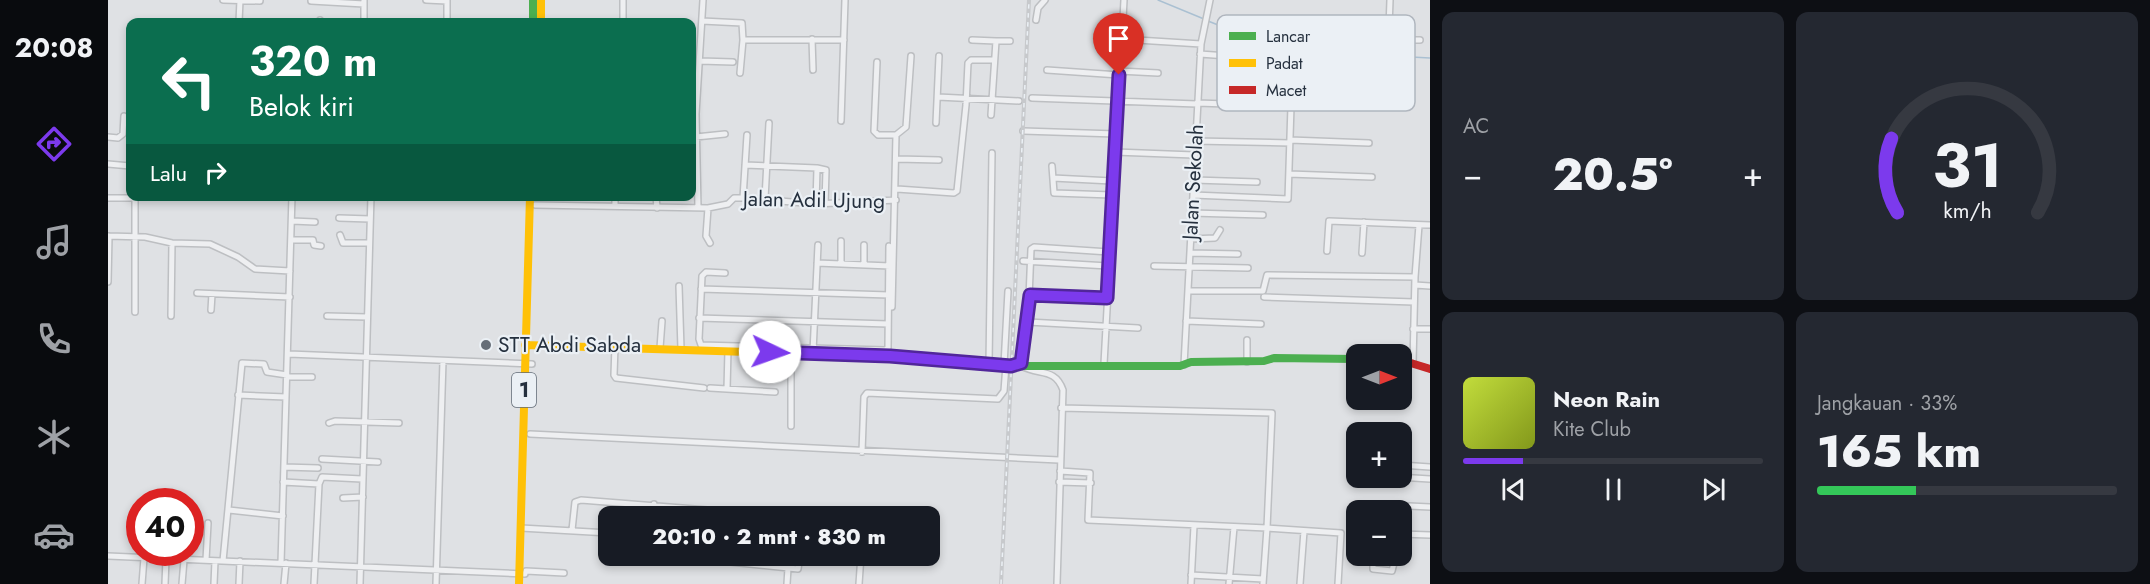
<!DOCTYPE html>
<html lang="id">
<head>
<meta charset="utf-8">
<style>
	:root { --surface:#171b24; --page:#242831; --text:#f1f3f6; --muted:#9ea1a6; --line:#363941; --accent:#7c3aed }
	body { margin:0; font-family:Jost,sans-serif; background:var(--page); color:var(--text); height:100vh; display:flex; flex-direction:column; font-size:22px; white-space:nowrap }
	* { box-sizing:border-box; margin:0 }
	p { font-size:20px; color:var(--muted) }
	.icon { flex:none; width:33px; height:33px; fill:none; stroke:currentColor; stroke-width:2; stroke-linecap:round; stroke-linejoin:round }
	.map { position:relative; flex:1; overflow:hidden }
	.side { display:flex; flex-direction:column; gap:12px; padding:12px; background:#0d0f14; width:720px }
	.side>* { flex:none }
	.hud { position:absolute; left:18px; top:18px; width:570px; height:183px; border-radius:12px; box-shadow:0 3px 9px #0003; background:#0b6e4f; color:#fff; overflow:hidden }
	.needle { width:39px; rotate:90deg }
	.controls { position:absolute; left:1238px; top:344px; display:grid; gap:12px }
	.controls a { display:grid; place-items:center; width:66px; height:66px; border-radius:12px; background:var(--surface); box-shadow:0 3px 9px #0003; font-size:30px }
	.speed { position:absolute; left:18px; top:488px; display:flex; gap:12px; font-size:30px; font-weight:700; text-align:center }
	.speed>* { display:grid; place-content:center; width:78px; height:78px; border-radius:50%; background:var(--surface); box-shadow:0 3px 9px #0003; line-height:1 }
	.speed .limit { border:9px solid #d22; background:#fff; color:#111 }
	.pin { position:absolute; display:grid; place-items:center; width:51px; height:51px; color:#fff; margin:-62px -26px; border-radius:50% 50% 50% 0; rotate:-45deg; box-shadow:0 0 6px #0007 }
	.pin .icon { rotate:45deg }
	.me { position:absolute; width:66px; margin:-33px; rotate:93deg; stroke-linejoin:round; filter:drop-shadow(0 0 4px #0008) }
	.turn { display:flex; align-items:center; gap:21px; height:126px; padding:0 24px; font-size:27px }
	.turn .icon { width:78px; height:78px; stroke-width:2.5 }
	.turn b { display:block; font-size:42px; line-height:51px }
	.then { display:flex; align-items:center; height:57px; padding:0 24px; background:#0003; gap:12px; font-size:22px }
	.big { font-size:45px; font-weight:800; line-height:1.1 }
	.side .card { flex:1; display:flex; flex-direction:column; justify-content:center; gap:9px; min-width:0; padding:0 21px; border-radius:12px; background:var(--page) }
	.side .dial { align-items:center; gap:0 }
	.dial svg { height:156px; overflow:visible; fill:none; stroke:var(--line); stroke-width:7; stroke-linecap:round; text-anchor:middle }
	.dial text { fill:var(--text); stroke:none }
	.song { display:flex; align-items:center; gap:18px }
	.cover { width:72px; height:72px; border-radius:9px; background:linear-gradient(135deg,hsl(70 70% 55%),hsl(70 70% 35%)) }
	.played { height:6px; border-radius:3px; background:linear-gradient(90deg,var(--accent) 20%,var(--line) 20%) }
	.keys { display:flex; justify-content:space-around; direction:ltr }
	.heat { display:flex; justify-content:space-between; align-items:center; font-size:33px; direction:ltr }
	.charge { height:9px; border-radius:4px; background:linear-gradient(90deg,#34c759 33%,var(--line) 0) }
	.side .tiles { flex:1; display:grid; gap:12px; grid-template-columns:repeat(2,1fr) }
	.trip { position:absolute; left:490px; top:506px; width:342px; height:60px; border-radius:12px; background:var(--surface); box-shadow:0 3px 9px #0003; font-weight:800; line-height:60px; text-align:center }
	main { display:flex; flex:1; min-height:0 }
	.menu { display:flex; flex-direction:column; width:108px; justify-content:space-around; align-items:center; background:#090b0e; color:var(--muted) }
	.menu .icon { width:42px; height:42px }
	.menu .selected { color:var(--accent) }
	.menu b { font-size:27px; color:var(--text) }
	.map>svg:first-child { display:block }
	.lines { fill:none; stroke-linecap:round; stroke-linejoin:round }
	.stream { stroke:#aac0d2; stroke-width:1.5 }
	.street-casing { stroke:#bdbfc2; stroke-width:8 }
	.street { stroke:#eeeff1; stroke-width:5 }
	.fast { stroke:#4caf50; stroke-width:8 }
	.slow { stroke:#ffc107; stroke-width:8 }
	.jam { stroke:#c62828; stroke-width:8 }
	.rail-casing { stroke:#c7c9cc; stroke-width:4 }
	.rail { stroke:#ebf0f5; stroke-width:1.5; stroke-dasharray:4.5; stroke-linecap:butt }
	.route-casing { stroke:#51269a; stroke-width:15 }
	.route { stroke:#7c3aed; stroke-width:10 }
	.poi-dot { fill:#666e78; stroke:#ebf0f5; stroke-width:2 }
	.labels { text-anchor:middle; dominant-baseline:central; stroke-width:4.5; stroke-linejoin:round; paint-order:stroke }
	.shield { fill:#ebf0f5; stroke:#606a75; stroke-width:1.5 }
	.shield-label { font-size:20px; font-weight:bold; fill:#25303e }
	.street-label { font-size:21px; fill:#25303e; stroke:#ebf0f5 }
	.poi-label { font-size:21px; fill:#25303e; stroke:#ebf0f5; text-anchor:start }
	.key { fill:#ebf0f5; stroke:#b0b6be; stroke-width:1.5 }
	.key-label { font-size:16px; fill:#25303e }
</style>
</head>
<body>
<main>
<nav class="menu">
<b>20:08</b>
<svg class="icon selected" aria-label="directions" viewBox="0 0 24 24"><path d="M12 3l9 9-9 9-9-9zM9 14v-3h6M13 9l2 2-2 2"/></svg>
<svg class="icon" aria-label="music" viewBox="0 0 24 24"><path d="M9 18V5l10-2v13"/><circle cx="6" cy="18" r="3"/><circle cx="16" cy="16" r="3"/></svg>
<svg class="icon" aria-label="phone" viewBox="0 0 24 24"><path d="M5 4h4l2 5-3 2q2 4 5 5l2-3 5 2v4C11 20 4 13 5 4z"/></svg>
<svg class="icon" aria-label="climate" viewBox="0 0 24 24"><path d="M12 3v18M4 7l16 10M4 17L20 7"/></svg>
<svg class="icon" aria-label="car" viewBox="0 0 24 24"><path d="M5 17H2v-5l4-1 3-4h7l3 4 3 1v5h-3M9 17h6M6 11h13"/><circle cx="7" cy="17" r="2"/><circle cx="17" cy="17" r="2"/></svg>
</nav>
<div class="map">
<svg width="1322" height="584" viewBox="0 0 1322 584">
	<rect width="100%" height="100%" fill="#dfe1e4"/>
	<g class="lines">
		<path class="stream" d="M 1050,0 L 1096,19
			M 1100,21 L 1173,50 L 1322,58"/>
		<defs>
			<path id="street" d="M 115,0 L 152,1
				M 318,0 L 339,1
				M 515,0 L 515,22
				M 203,1 L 256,4
				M 928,20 L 930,8 L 937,0
				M 594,21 L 634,23 L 635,40 L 736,40
				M 131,22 L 132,0
				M 212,22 L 212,20
				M 256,22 L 256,0
				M 339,22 L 339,0
				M 1170,28 L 1280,35
				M 704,39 L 705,70
				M 1013,39 L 1093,44
				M 864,40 L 888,41 L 883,115
				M 1280,40 L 1312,40
				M 888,41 L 902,41
				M 1092,54 L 1175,60
				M 1280,55 L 1282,0
				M 592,61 L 625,62
				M 769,62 L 766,131 L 770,135 L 788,135 L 784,307
				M 939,70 L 1011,75
				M 1011,71 L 1050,73
				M 632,73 L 635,40
				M 830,97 L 911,101
				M 924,98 L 1089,104
				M 733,121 L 737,0
				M 828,123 L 831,56
				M 915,131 L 1008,134
				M 788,135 L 798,127 L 803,56
				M 0,137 L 10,138 L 15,134 L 16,116
				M 588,137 L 617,134
				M 1182,140 L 1261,143
				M 1087,141 L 1182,143
				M 1007,152 L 1086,155
				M 789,159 L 831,160
				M 0,164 L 22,166
				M 637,165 L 709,168 L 708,204
				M 944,166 L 946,193 L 1004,195
				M 709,168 L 718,170 L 717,204
				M 1181,174 L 1264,177
				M 945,178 L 1004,181
				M 1086,180 L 1149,182
				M 789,189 L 846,193 L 849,191 L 858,105 L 860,63 L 863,60 L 886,60
				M 1085,195 L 1180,199 L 1183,106 L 1089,103
				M 548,196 L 549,208
				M 0,198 L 27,198 L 27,312
				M 635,198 L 639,135
				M 657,199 L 661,123
				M 427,205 L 600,208 L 620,204 L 626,198 L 635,198 L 708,204 L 788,200
				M 507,206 L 507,196
				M 590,208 L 588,114 L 595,0
				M 600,208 L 598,236 L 602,243
				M 1084,213 L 1155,215
				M 231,218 L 262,219
				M 184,221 L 207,222
				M 232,235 L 235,243 L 261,243
				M 0,236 L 37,237 L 64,243 L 102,244 L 130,257 L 147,269 L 182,271
				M 1083,239 L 1107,238 L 1112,230
				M 183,240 L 205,240 L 206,245 L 213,246
				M 1219,251 L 1221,221 L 1322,225
				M 1082,253 L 1130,254
				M 1254,253 L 1256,222
				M 915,261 L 1000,266
				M 709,263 L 782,266
				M 733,264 L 733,241
				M 756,265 L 756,245
				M 1046,266 L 1140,268
				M 617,273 L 598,272 L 594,276 L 591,339 L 593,345 L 777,350 L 780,348 L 781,246
				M 0,282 L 1,236
				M 1307,285 L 1322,286
				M 571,286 L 573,349
				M 593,289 L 781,295
				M 1080,291 L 1155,291 L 1159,275 L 1307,277
				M 89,293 L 182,297
				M 922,295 L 999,298
				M 1156,297 L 1306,302
				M 103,310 L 104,294
				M 63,316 L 64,243
				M 219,316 L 259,317
				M 591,318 L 780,324
				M 1078,321 L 1153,324
				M 920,322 L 1030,328
				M 1305,329 L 1322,329
				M 1139,340 L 1139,362
				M 507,346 L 506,375 L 508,378 L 596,388
				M 552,348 L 554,321
				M 705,352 L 710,245
				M 181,354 L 424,364
				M 1305,363 L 1307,277 L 1311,225
				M 881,364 L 884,153
				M 996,364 L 1016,0
				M 896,365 L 900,291
				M 1076,365 L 1093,44 L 1102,0
				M 179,377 L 204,377
				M 602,388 L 667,392
				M 619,389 L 620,350
				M 130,395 L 178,397
				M 953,408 L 1164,413 L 1159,528 L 1233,533 L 1230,584
				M 221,423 L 227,421 L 291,423
				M 683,426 L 683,353
				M 422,434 L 951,460
				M 754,452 L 756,397 L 759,393 L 890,399 L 896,391 L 898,365
				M 214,459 L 270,462
				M 1293,465 L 1322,467
				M 176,467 L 210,468
				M 952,471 L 982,473 L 980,520 L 1159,528 L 1155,584
				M 1290,477 L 1322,479
				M 175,482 L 211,484 L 214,477 L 254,479
				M 951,482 L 983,483
				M 235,498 L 255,497
				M 1260,504 L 1322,507
				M 121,510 L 175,516
				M 545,516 L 546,504
				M 413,528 L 501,533
				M 464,530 L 467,502 L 473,500 L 675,516
				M 1293,534 L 1322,535
				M 554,555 L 690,569 L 692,555
				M 1265,555 L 1265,569 L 1284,571 L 1288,555
				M 0,556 L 417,574
				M 98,560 L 100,523
				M 115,561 L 134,363 L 156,364 L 159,372 L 179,375
				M 173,563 L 184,196
				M 418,571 L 456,573
				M 1083,575 L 1155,579
				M 34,584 L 36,558
				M 57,584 L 58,559
				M 74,584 L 76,560
				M 106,584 L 107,561
				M 131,584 L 132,561
				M 176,584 L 178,563
				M 206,584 L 211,484
				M 252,584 L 263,196
				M 328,584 L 335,361
				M 679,584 L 680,568
				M 751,584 L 753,555
				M 949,584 L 955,390 C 947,367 930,376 914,366 L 913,348 L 920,322 L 923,249 L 926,247 L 1001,252
				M 1083,584 L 1086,526
				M 1121,584 L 1126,527
				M 1192,584 L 1196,531"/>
		</defs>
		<use href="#street" class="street-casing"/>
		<use href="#street" class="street"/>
		<path class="fast" d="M 425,0 L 425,22
			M 800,357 L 903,366 L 1072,366 L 1083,362 L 1156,361 L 1166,358 L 1248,359"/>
		<path class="slow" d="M 433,0 L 433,22
			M 417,345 L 800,357
			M 411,584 L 422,196"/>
		<path class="jam" d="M 1293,360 L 1322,369"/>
		<defs>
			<path id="rail" d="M 893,584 L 921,0"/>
		</defs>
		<use href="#rail" class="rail-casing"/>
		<use href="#rail" class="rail"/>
	</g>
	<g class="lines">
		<defs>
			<path id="route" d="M 662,352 L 782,356 L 903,366 L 913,363 L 922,295 L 999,298 L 1011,75"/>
		</defs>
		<use href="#route" class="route-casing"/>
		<use href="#route" class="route"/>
	</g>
	<circle class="poi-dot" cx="378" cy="345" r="6"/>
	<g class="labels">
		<rect class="shield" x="404" y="373" width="24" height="34" rx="4.5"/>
		<g class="shield-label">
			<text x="416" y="390">1</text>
		</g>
		<g class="street-label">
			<text transform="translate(1085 182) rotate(-87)">Jalan Sekolah</text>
			<text transform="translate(706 200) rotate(1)">Jalan Adil Ujung</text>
		</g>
		<g class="poi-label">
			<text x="390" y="345">STT Abdi Sabda</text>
		</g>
	</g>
	<rect x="1109" y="15" width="198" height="96" rx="9" class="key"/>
	<rect x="1121" y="32" width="27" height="8" fill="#4caf50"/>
	<rect x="1121" y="59" width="27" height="8" fill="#ffc107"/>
	<rect x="1121" y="86" width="27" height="8" fill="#c62828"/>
	<g class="key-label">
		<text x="1158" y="42">Lancar</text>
		<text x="1158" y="69">Padat</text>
		<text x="1158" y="96">Macet</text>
	</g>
</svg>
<div class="controls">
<a><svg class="needle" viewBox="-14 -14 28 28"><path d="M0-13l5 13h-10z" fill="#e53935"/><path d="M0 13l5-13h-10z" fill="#9ea1a6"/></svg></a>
<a>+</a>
<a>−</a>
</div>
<div class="speed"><div class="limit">40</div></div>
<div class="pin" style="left:1011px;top:75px;background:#d93025"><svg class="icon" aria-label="arrive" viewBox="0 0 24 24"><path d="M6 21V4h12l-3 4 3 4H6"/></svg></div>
<svg class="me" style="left:662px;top:352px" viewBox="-20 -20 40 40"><circle r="19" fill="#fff"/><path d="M0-13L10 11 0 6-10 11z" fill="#7c3aed"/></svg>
<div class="trip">20:10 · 2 mnt · 830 m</div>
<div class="hud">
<div class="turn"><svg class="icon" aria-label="left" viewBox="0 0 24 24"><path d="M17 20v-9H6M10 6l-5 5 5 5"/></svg><div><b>320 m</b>Belok kiri</div></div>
<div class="then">Lalu<svg class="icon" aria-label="right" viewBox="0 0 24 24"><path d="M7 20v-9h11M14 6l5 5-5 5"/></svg></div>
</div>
</div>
<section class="side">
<div class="tiles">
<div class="card"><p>AC</p>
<div class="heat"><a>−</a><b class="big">20.5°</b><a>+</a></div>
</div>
<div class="card dial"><svg viewBox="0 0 100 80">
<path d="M14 69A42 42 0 1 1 86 69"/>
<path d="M14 69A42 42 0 0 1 11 31" stroke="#7c3aed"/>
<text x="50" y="56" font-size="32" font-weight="700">31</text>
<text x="50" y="72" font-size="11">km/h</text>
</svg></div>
<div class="card">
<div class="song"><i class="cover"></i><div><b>Neon Rain</b><p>Kite Club</p></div></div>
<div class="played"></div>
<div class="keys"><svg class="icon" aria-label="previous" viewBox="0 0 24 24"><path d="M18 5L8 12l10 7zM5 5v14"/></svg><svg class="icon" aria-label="pause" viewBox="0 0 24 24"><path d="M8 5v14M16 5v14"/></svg><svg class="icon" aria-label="next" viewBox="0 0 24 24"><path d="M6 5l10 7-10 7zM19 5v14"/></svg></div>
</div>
<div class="card"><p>Jangkauan · 33%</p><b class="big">165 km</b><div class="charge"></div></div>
</div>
</section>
</main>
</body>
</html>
